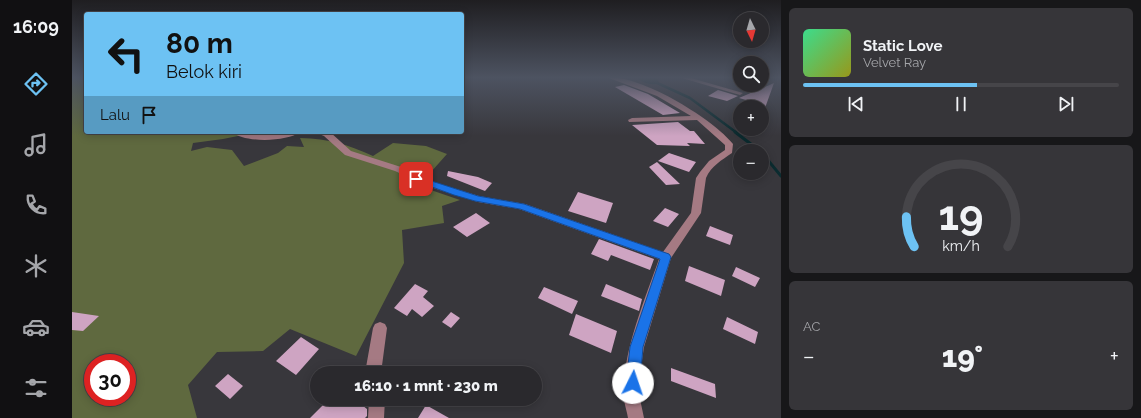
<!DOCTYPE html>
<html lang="id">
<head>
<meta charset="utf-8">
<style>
	:root { --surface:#2a292d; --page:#363539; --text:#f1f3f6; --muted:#a5a6aa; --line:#464549; --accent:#6dc2f3 }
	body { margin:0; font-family:Raleway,sans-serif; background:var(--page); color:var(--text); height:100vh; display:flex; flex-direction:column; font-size:15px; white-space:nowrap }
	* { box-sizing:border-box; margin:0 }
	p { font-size:13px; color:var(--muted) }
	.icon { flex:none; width:22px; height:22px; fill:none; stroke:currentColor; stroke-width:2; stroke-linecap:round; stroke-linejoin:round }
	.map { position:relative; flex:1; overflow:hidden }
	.panel { display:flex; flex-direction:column; gap:8px; padding:8px; background:#171719; width:360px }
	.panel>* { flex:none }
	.banner { position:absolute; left:12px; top:12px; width:380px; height:122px; border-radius:4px; box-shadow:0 2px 10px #0003,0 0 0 1px var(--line); background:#6dc2f3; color:#111; overflow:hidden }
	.needle { width:26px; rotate:175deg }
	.controls { position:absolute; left:661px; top:12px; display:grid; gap:8px }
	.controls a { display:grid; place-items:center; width:36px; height:36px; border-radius:50%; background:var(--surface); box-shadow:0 2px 10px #0003,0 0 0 1px var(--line); font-size:20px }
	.speed { position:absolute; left:12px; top:354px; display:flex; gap:8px; font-size:20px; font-weight:700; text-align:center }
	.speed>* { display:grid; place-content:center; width:52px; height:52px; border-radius:50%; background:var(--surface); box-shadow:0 2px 10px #0003,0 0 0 1px var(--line); line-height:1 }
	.speed .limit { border:6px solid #d22; background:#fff; color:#111 }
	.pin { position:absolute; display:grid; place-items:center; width:34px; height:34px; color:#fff; margin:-17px; border-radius:8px; box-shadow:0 2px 6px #0006 }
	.me { position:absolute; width:44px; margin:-22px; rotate:4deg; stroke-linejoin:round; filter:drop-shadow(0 0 3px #0008) }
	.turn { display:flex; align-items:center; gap:14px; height:84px; padding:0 16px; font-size:18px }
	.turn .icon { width:52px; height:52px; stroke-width:2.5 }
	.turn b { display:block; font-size:28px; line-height:34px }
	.then { display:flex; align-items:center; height:38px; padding:0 16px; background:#0003; gap:8px; font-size:15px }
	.big { font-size:30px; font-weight:800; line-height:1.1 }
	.panel .widget { flex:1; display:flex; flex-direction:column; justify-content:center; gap:6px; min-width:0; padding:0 14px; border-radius:6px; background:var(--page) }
	.panel .dial { align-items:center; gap:0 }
	.dial svg { height:104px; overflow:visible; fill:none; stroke:var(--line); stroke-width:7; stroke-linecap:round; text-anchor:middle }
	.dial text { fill:var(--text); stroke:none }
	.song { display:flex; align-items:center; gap:12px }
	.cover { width:48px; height:48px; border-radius:6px; background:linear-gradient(135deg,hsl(150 70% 55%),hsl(60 70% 35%)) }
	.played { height:4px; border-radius:2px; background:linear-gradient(90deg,var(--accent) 55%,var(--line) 55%) }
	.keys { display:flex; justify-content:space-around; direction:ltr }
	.heat { display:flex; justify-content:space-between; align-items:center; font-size:22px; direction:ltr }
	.trip { position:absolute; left:238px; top:366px; width:232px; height:40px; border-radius:20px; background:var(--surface); box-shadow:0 2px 10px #0003,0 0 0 1px var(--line); font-weight:800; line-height:40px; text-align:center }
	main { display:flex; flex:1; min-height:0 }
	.dock { display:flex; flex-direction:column; width:72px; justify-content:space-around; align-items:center; background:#111012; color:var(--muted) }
	.dock .icon { width:28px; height:28px }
	.dock .current { color:var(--accent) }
	.dock b { font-size:18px; color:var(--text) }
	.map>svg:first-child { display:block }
	.forest { fill:#5f693f; fill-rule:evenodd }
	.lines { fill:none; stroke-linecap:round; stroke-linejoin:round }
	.stream-far1 { stroke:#0b2c30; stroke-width:2.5 }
	.stream { stroke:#0b2c30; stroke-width:3 }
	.river { fill:#0b2c30; fill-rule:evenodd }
	.building { fill:#cea4c2 }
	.minor { fill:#a57a83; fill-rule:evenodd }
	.route { fill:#1a73e8; stroke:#114b97 }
</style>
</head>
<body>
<main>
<nav class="dock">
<b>16:09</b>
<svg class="icon current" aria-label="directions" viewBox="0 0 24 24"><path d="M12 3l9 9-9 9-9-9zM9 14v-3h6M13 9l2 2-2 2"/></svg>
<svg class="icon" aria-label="music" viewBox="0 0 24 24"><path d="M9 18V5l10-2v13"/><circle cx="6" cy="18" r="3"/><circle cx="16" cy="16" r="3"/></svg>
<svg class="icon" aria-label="phone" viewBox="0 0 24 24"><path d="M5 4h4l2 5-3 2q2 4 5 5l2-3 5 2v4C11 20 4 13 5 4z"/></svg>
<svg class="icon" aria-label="climate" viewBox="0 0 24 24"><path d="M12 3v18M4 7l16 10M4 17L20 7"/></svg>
<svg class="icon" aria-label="car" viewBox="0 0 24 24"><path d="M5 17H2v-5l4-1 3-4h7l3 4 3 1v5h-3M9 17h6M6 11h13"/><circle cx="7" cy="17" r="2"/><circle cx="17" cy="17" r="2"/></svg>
<svg class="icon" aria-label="filters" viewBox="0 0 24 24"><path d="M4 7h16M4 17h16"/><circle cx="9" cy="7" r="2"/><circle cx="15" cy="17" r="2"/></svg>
</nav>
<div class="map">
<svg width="709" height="418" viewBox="0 0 709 418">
	<rect width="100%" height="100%" fill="#38373c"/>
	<path class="forest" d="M 0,78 L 14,78 L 14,132 L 179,132 L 181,133 L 151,139 L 121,143 L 119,151 L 135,147 L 160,150 L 172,166 L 206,153 L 215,146 L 232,147 L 228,138 C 258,139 274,144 301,156 L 321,143 L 354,146 L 375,154 L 359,172 L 353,188 L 388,200 L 370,206 L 372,223 L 330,230 L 332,263 L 284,356 L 218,329 L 191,351 L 145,352 L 116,385 L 125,418 L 0,418 ZM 21,363 L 55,363 L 55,397 L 21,397 Z"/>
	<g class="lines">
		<path class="stream-far1" d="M 581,81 L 618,98 L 665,133"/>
		<path class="stream" d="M 663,132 L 688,151
			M 690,153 L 709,176"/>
		<path class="river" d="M 566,78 L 584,78 L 587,81 L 585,84 C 579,85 570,83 566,78 Z"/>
	</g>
	<path class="building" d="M 702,83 L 693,108 L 684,106 L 685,103 L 667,98 Z
		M 552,85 L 576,94 L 608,113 L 591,115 L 543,87 Z
		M 646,90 L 666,96 L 655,101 L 636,96 Z
		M 606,122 L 618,131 L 622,131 L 633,144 L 615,143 L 618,146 L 585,145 L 560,125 Z
		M 597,153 L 624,162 L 617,172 L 586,161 Z
		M 585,162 L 608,184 L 594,185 L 577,167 Z
		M 376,171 L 406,177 L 420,183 L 413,191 L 375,176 Z
		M 506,192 L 541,203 L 534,223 L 496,211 Z
		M 593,208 L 607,214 L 596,227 L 581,221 Z
		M 404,213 L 418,223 L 395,237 L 381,227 Z
		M 638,226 L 661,235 L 658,245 L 634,236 Z
		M 527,239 L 582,259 L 578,270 L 539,255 L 536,261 L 519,254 Z
		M 617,266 L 653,280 L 649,296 L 613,281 Z
		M 664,267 L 688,278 L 683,287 L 660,276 Z
		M 343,284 L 356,291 L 351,297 L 362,306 L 350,317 L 340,309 L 335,316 L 322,308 Z
		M 534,284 L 570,299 L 567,311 L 529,296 Z
		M 472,287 L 506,301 L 500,314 L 466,298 Z
		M 0,312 L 27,316 L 11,331 L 0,330 Z
		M 379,312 L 388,318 L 379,328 L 370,322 Z
		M 504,314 L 545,331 L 539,353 L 497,335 Z
		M 655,317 L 686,332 L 683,344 L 651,329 Z
		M 229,337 L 247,349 L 224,375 L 204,361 Z
		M 599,368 L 643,384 L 644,398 L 599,381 Z
		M 156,374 L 171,386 L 158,399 L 143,386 Z
		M 243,399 L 282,399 L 295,409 L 295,416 L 293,418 L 238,418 L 251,405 Z
		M 354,405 L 377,418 L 346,418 Z"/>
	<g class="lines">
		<path class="minor" d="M 537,78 C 569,75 641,119 661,144 L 660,153 C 650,160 639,166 634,178 L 629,213 L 599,258 L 572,347 L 569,367 L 568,399 L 572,418 L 556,418 C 555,412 553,406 552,400 C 548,358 573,299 587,259 L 447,209 L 406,202 L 355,186 L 323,171 L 273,155 L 252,136 L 242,132 L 258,132 L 279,151 L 329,167 L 361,182 L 407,196 L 453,204 L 591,252 L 619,213 L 624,178 L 628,172 L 637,161 L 653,150 L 653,145 L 625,120 L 557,122 L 556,120 L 560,118 L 619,116 L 585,96 Z
			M 610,78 L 619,78 L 671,93 L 668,95 Z
			M 160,132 L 194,135 L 228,132 C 215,142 172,143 160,132 Z
			M 308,322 L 313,324 L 315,328 L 309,373 L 293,373 L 301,328 L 303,324 Z
			M 297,399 L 313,399 L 312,418 L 296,418 Z"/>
	</g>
	<linearGradient id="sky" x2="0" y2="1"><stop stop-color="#1f1e21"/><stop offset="0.57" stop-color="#4d5361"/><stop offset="1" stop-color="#4d5361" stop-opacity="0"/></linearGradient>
	<rect width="709" height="136" fill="url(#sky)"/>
	<path class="route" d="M 344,176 L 406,196 L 452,204 L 597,254 L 599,257 L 571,347 L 568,383 L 566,388 L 561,390 L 556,388 L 554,383 L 558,347 L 588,259 L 448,209 L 403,201 L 382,195 L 341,180 L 340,179 Z"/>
</svg>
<div class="controls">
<a><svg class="needle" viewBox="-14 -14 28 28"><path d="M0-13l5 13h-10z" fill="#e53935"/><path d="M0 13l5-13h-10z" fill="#a5a6aa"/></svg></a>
<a><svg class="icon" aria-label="search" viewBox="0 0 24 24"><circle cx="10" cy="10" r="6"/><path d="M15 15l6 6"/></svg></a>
<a>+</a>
<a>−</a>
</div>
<div class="speed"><div class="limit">30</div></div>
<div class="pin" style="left:344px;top:179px;background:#d93025"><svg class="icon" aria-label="arrive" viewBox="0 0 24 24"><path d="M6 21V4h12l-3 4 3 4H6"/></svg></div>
<svg class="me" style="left:561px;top:383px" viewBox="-20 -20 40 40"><circle r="19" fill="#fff"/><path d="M0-13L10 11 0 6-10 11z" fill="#1a73e8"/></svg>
<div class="trip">16:10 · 1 mnt · 230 m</div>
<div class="banner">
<div class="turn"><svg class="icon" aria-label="left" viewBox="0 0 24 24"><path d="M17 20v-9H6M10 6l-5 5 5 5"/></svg><div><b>80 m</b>Belok kiri</div></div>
<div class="then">Lalu<svg class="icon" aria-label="arrive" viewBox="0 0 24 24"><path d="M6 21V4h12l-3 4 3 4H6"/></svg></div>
</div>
</div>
<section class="panel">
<div class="widget">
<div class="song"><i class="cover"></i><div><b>Static Love</b><p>Velvet Ray</p></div></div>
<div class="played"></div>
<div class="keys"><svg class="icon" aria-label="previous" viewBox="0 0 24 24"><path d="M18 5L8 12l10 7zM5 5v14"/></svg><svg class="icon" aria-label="pause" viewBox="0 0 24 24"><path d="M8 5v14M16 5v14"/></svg><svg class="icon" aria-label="next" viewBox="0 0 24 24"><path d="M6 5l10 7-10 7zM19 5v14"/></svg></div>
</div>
<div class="widget dial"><svg viewBox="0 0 100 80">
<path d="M14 69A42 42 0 1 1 86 69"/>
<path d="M14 69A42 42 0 0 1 8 46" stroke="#6dc2f3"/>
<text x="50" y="56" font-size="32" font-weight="700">19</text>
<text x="50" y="72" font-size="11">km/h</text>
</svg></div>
<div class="widget"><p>AC</p>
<div class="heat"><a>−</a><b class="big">19°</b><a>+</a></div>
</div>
</section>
</main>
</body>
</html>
